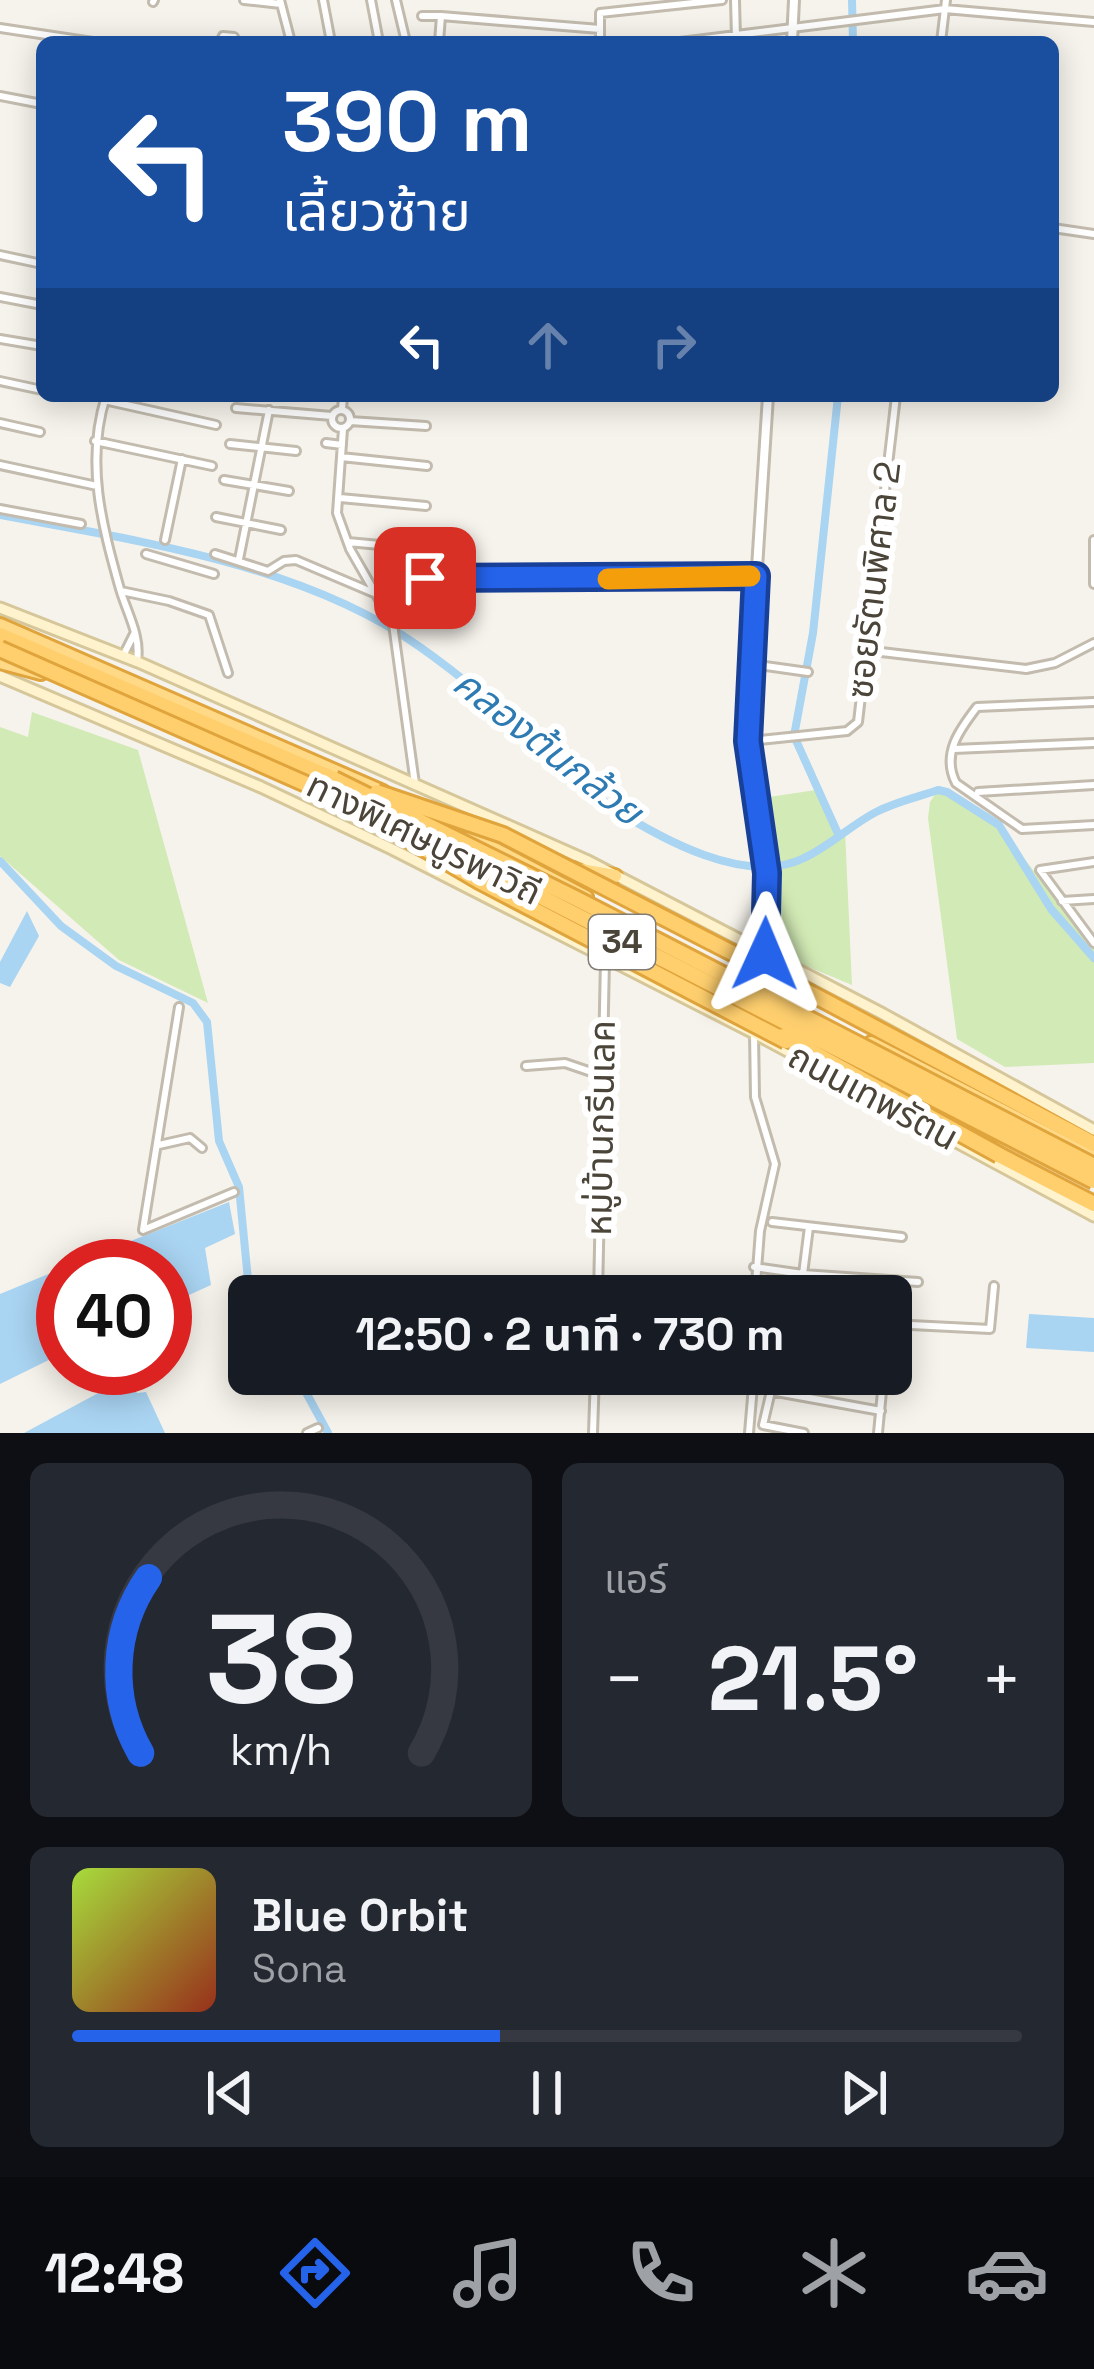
<!DOCTYPE html>
<html lang="th">
<head>
<meta charset="utf-8">
<style>
	:root { --surface:#171b24; --page:#242831; --text:#f1f3f6; --muted:#9ea1a6; --line:#363941; --accent:#2563eb }
	body { margin:0; font-family:"Space Grotesk","Noto Sans Thai",sans-serif; background:var(--page); color:var(--text); height:100vh; display:flex; flex-direction:column; font-size:45px; white-space:nowrap }
	* { box-sizing:border-box; margin:0 }
	p { font-size:39px; color:var(--muted) }
	.icon { flex:none; width:66px; height:66px; fill:none; stroke:currentColor; stroke-width:2; stroke-linecap:round; stroke-linejoin:round }
	.map { position:relative; height:1433px; overflow:hidden }
	.drawer { display:flex; flex-direction:column; gap:30px; padding:30px; background:#0d0f14; flex:1 }
	.drawer>* { flex:none }
	.hud { position:absolute; left:36px; top:36px; width:1023px; height:366px; border-radius:18px; box-shadow:0 6px 30px #0003; background:#1a4fa0; color:#fff; overflow:hidden }
	.speed { position:absolute; left:36px; top:1239px; display:flex; gap:24px; font-size:60px; font-weight:700; text-align:center }
	.speed>* { display:grid; place-content:center; width:156px; height:156px; border-radius:50%; background:var(--surface); box-shadow:0 6px 30px #0003; line-height:1 }
	.speed .limit { border:18px solid #d22; background:#fff; color:#111 }
	.pin { position:absolute; display:grid; place-items:center; width:102px; height:102px; color:#fff; margin:-51px; border-radius:24px; box-shadow:0 6px 18px #0006 }
	.me { position:absolute; width:132px; margin:-66px; rotate:1deg; stroke-linejoin:round; filter:drop-shadow(0 0 9px #0008) }
	.turn { display:flex; align-items:center; gap:42px; height:252px; padding:0 48px; font-size:54px }
	.turn .icon { width:156px; height:156px; stroke-width:2.5 }
	.turn b { display:block; font-size:84px; line-height:102px }
	.lanes { display:flex; align-items:center; height:114px; padding:0 48px; background:#0003; justify-content:center; gap:60px; direction:ltr }
	.lanes .off { opacity:.35 }
	.big { font-size:90px; font-weight:700; line-height:1.1 }
	.drawer .card { flex:1; display:flex; flex-direction:column; justify-content:center; gap:18px; min-width:0; padding:0 42px; border-radius:18px; background:var(--page) }
	.drawer .dial { align-items:center; gap:0 }
	.dial svg { height:312px; overflow:visible; fill:none; stroke:var(--line); stroke-width:7; stroke-linecap:round; text-anchor:middle }
	.dial text { fill:var(--text); stroke:none }
	.song { display:flex; align-items:center; gap:36px }
	.cover { width:144px; height:144px; border-radius:18px; background:linear-gradient(135deg,hsl(80 70% 55%),hsl(10 70% 35%)) }
	.played { height:12px; border-radius:6px; background:linear-gradient(90deg,var(--accent) 45%,var(--line) 45%) }
	.keys { display:flex; justify-content:space-around; direction:ltr }
	.heat { display:flex; justify-content:space-between; align-items:center; font-size:66px; direction:ltr }
	.drawer .tiles { flex:1; display:grid; gap:30px; grid-template-columns:1fr 1fr }
	.card:last-child { grid-column:span 2 }
	.trip { position:absolute; left:228px; top:1275px; width:684px; height:120px; border-radius:18px; background:var(--surface); box-shadow:0 6px 30px #0003; font-weight:700; line-height:120px; text-align:center }
	.tabs { display:flex; height:192px; justify-content:space-around; align-items:center; background:#090b0e; color:var(--muted) }
	.tabs .icon { width:84px; height:84px }
	.tabs .active { color:var(--accent) }
	.tabs b { font-size:54px; color:var(--text) }
	.map>svg:first-child { display:block }
	.green { fill:#d2eab5 }
	.water { fill:#a9d4f2 }
	.lines { fill:none; stroke-linecap:round; stroke-linejoin:round }
	.canal { stroke:#a9d4f2; stroke-width:8 }
	.minor-casing { stroke:#c2bbae; stroke-width:12 }
	.tertiary-casing { stroke:#c2bbae; stroke-width:14 }
	.secondary-casing { stroke:#d6c79b; stroke-width:15 }
	.trunk-casing { stroke:#e0a43c; stroke-width:18 }
	.motorway-casing { stroke:#e0a43c; stroke-width:20 }
	.minor { stroke:#fff; stroke-width:6 }
	.tertiary { stroke:#fff; stroke-width:8 }
	.secondary { stroke:#fff3cd; stroke-width:9 }
	.trunk { stroke:#ffd985; stroke-width:12 }
	.motorway { stroke:#ffcf6e; stroke-width:14 }
	.motorway-bridge-casing { stroke:#e0a43c; stroke-width:20; stroke-linecap:butt }
	.motorway-bridge { stroke:#ffcf6e; stroke-width:14 }
	.route-casing { stroke:#184099; stroke-width:30 }
	.route { stroke:#2563eb; stroke-width:21 }
	.slow { stroke:#f59e0b; stroke-width:21 }
	.labels { text-anchor:middle; dominant-baseline:central; stroke-width:12; stroke-linejoin:round; paint-order:stroke }
	.shield { fill:#fff; stroke:#817c74; stroke-width:3 }
	.shield-label { font-size:33px; font-weight:bold; fill:#4b4439 }
	.street-label { font-size:36px; fill:#4b4439; stroke:#fff }
	.water-label { font-size:39px; font-style:italic; fill:#2e7ab2; stroke:#fff }
</style>
</head>
<body>
<div class="map">
<svg width="1094" height="1433" viewBox="0 0 1094 1433">
	<rect width="100%" height="100%" fill="#f6f3ec"/>
	<path class="green" d="M 32,712 L 138,750 L 208,1003 L 119,960 L 0,856 L 0,727 L 28,737 Z
		M 816,790 L 837,830 L 845,831 L 852,985 L 780,955 L 781,923 L 769,797 Z
		M 936,793 L 950,793 L 998,825 L 1094,948 L 1094,1063 L 1005,1067 L 957,1039 L 928,818 L 930,802 Z"/>
	<path class="water" d="M 27,911 L 39,936 L 10,987 L 0,983 L 0,962 Z
		M 229,1202 L 235,1234 L 205,1248 L 211,1285 L 165,1306 L 165,1266 L 68,1266 Z
		M 63,1268 L 63,1353 L 0,1384 L 0,1294 Z
		M 1029,1314 L 1094,1318 L 1094,1352 L 1026,1348 Z
		M 128,1377 L 137,1393 L 146,1392 L 165,1433 L 24,1433 Z"/>
	<g class="lines">
		<path class="canal" d="M 852,0 L 853,42
			M 838,396 L 813,633 L 794,736 L 839,836
			M 0,515 C 138,541 303,564 420,647 C 487,694 548,754 611,807 C 660,838 746,887 804,858 C 830,846 851,825 876,812 C 895,802 918,797 938,790 L 947,792 L 999,825 L 1051,909 L 1094,958
			M 0,861 L 61,926 L 116,966 L 193,1003 L 207,1022 L 219,1141 L 239,1187 L 248,1280 L 254,1296
			M 296,1374 L 328,1433"/>
		<defs>
			<path id="minor" d="M 244,0 L 281,4
				M 280,0 L 291,42
				M 323,0 L 331,42
				M 371,0 L 379,42
				M 396,0 L 406,42
				M 735,0 L 736,38
				M 153,2 L 154,0
				M 422,16 L 441,16
				M 0,28 L 93,42
				M 220,42 L 223,36 L 234,37
				M 439,42 L 441,16 L 600,29
				M 600,42 L 600,13 L 722,0
				M 680,42 L 945,9 L 1094,22
				M 941,42 L 946,0
				M 0,96 L 42,104
				M 1053,228 L 1094,234
				M 0,255 L 42,264
				M 0,297 L 42,305
				M 0,339 L 42,346
				M 0,381 L 42,390
				M 106,396 C 85,462 102,525 120,589 C 127,613 141,636 137,660
				M 104,400 L 216,425
				M 236,408 L 332,416
				M332 419a9 9 0 1 1 18 0a9 9 0 1 1-18 0Z
				M 342,410 L 343,396
				M 350,421 L 426,426
				M 0,423 L 40,432
				M 343,429 L 337,513 L 350,549 L 393,624 L 415,784
				M 95,441 L 212,466
				M 326,443 L 342,445
				M 230,444 L 296,451
				M 341,457 L 427,466
				M 0,465 L 97,486
				M 224,480 L 289,491
				M 340,498 L 426,506
				M 0,509 L 81,524
				M 216,517 L 281,530
				M 165,540 L 182,459
				M 1094,540 L 1094,584
				M 348,542 L 411,548
				M 146,554 L 214,574
				M 215,554 L 268,571 L 284,561 L 296,560 L 374,593
				M 239,559 L 269,410
				M 425,579 L 756,576
				M 374,589 L 407,588
				M 121,591 L 169,601 L 209,615 L 228,673
				M 864,650 L 1026,669 L 1055,663 L 1094,643
				M 123,656 L 134,634
				M 751,664 L 808,672
				M 1094,702 L 977,707 C 960,729 941,754 956,783 L 1022,829 L 1094,825
				M 750,741 L 847,731 L 858,722 L 896,396
				M 954,749 L 1094,743
				M 978,792 L 1094,785
				M 1094,862 L 1040,870 L 1094,943
				M 1062,901 L 1094,899
				M 179,1007 L 143,1230 L 234,1192
				M 754,1033 L 755,1097 L 775,1164 L 760,1231 L 755,1296
				M 526,1066 L 565,1063 L 603,1076
				M 159,1145 L 190,1138 L 202,1148
				M 772,1222 L 902,1237
				M 809,1227 L 803,1274 L 918,1282
				M 754,1267 L 803,1274
				M 598,1296 L 605,960
				M 891,1324 L 990,1329 L 994,1286
				M 774,1374 L 771,1391 L 881,1411
				M 845,1374 L 883,1381 L 878,1433
				M 771,1391 L 763,1425 L 804,1433
				M 307,1433 L 318,1428
				M 593,1433 L 595,1374
				M 749,1433 L 754,1374"/>
			<path id="tertiary" d="M 792,42 L 794,0
				M 765,954 L 767,873 L 753,796 L 748,709 L 768,396"/>
			<path id="secondary" d="M 0,608 L 138,662 L 586,860 L 883,1014 L 1094,1130
				M 0,676 L 261,787 L 392,849 L 754,1033 L 1094,1216"/>
			<path id="trunk" d="M 0,625 L 383,792
				M 0,662 L 41,673
				M 434,817 L 586,897
				M 575,869 L 615,876
				M 871,1043 L 1094,1158"/>
			<path id="motorway" d="M 0,635 L 334,779
				M 812,994 L 1094,1144
				M 999,1155 L 1094,1204"/>
		</defs>
		<use href="#minor" class="minor-casing"/>
		<use href="#tertiary" class="tertiary-casing"/>
		<use href="#secondary" class="secondary-casing"/>
		<use href="#trunk" class="trunk-casing"/>
		<use href="#motorway" class="motorway-casing"/>
		<use href="#minor" class="minor"/>
		<use href="#tertiary" class="tertiary"/>
		<use href="#secondary" class="secondary"/>
		<use href="#trunk" class="trunk"/>
		<use href="#motorway" class="motorway"/>
		<defs>
			<path id="motorway-bridge" d="M 0,649 L 415,832 L 1094,1181
				M 334,779 L 577,899 L 1094,1166
				M 377,792 L 503,835 L 812,994
				M 394,831 L 479,881 L 786,1041
				M 783,1036 L 999,1155"/>
		</defs>
		<use href="#motorway-bridge" class="motorway-bridge-casing"/>
		<use href="#motorway-bridge" class="motorway-bridge"/>
	</g>
	<g class="lines">
		<defs>
			<path id="route" d="M 425,578 L 756,576 L 748,741 L 767,873 L 765,954"/>
		</defs>
		<use href="#route" class="route-casing"/>
		<use href="#route" class="route"/>
		<path class="slow" d="M 608,579 L 750,576"/>
	</g>
	<g class="labels">
		<rect class="shield" x="589" y="915" width="66" height="54" rx="9"/>
		<g class="shield-label">
			<text x="622" y="942">34</text>
		</g>
		<g class="street-label">
			<text transform="translate(874 580) rotate(-83)">ซอยรัตนพิศาล 2</text>
			<text transform="translate(424 839) rotate(26)">ทางพิเศษบูรพาวิถี</text>
			<text transform="translate(873 1097) rotate(28)">ถนนเทพรัตน</text>
			<text transform="translate(601 1128) rotate(-89)">หมู่บ้านกรีนเลค</text>
		</g>
		<g class="water-label">
			<text transform="translate(548 747) rotate(38)">คลองต้นกล้วย</text>
		</g>
	</g>
</svg>
<div class="speed"><div class="limit">40</div></div>
<div class="pin" style="left:425px;top:578px;background:#d93025"><svg class="icon" aria-label="arrive" viewBox="0 0 24 24"><path d="M6 21V4h12l-3 4 3 4H6"/></svg></div>
<svg class="me" style="left:765px;top:954px" viewBox="-20 -20 40 40"><path d="M0-17L14 15 0 8-14 15z" fill="#2563eb" stroke="#fff" stroke-width="4"/></svg>
<div class="trip">12:50 · 2 นาที · 730 m</div>
<div class="hud">
<div class="turn"><svg class="icon" aria-label="left" viewBox="0 0 24 24"><path d="M17 20v-9H6M10 6l-5 5 5 5"/></svg><div><b>390 m</b>เลี้ยวซ้าย</div></div>
<div class="lanes"><svg class="icon" aria-label="left" viewBox="0 0 24 24"><path d="M17 20v-9H6M10 6l-5 5 5 5"/></svg><svg class="icon off" aria-label="ahead" viewBox="0 0 24 24"><path d="M12 20V5M6 11l6-6 6 6"/></svg><svg class="icon off" aria-label="right" viewBox="0 0 24 24"><path d="M7 20v-9h11M14 6l5 5-5 5"/></svg></div>
</div>
</div>
<section class="drawer">
<div class="tiles">
<div class="card dial"><svg viewBox="0 0 100 80">
<path d="M14 69A42 42 0 1 1 86 69"/>
<path d="M14 69A42 42 0 0 1 16 24" stroke="#2563eb"/>
<text x="50" y="56" font-size="32" font-weight="700">38</text>
<text x="50" y="72" font-size="11">km/h</text>
</svg></div>
<div class="card"><p>แอร์</p>
<div class="heat"><a>−</a><b class="big">21.5°</b><a>+</a></div>
</div>
<div class="card">
<div class="song"><i class="cover"></i><div><b>Blue Orbit</b><p>Sona</p></div></div>
<div class="played"></div>
<div class="keys"><svg class="icon" aria-label="previous" viewBox="0 0 24 24"><path d="M18 5L8 12l10 7zM5 5v14"/></svg><svg class="icon" aria-label="pause" viewBox="0 0 24 24"><path d="M8 5v14M16 5v14"/></svg><svg class="icon" aria-label="next" viewBox="0 0 24 24"><path d="M6 5l10 7-10 7zM19 5v14"/></svg></div>
</div>
</div>
</section>
<nav class="tabs">
<b>12:48</b>
<svg class="icon active" aria-label="directions" viewBox="0 0 24 24"><path d="M12 3l9 9-9 9-9-9zM9 14v-3h6M13 9l2 2-2 2"/></svg>
<svg class="icon" aria-label="music" viewBox="0 0 24 24"><path d="M9 18V5l10-2v13"/><circle cx="6" cy="18" r="3"/><circle cx="16" cy="16" r="3"/></svg>
<svg class="icon" aria-label="phone" viewBox="0 0 24 24"><path d="M5 4h4l2 5-3 2q2 4 5 5l2-3 5 2v4C11 20 4 13 5 4z"/></svg>
<svg class="icon" aria-label="climate" viewBox="0 0 24 24"><path d="M12 3v18M4 7l16 10M4 17L20 7"/></svg>
<svg class="icon" aria-label="car" viewBox="0 0 24 24"><path d="M5 17H2v-5l4-1 3-4h7l3 4 3 1v5h-3M9 17h6M6 11h13"/><circle cx="7" cy="17" r="2"/><circle cx="17" cy="17" r="2"/></svg>
</nav>
</body>
</html>
